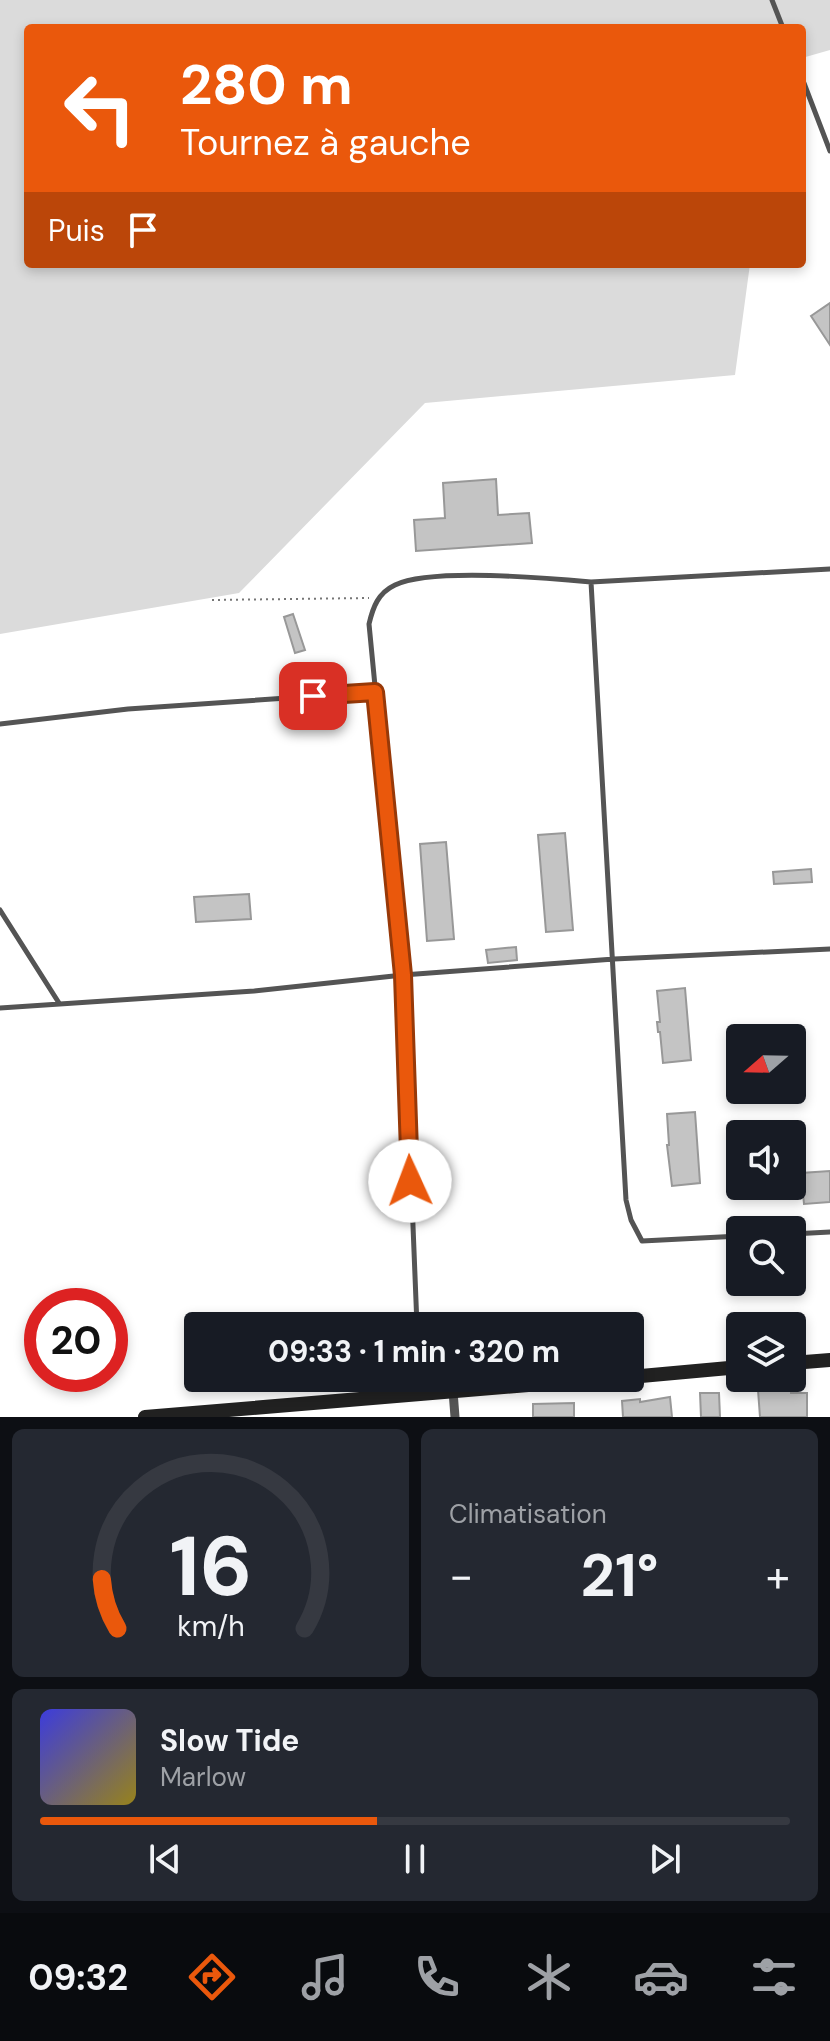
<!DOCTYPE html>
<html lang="fr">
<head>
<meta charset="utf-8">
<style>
	:root { --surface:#171b24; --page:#242831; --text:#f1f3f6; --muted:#9ea1a6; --line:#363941; --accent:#ea580c }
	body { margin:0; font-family:"DM Sans",sans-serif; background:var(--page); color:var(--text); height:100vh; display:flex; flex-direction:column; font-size:30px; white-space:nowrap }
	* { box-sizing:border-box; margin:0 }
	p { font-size:26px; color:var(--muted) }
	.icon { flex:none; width:44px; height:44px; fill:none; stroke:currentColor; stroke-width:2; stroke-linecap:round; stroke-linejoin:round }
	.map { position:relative; height:1417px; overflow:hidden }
	.panel { display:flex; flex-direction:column; gap:12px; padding:12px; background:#0d0f14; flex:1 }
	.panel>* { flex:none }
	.hud { position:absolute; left:24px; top:24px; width:782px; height:244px; border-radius:8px; box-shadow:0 4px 12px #0003; background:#ea580c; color:#fff; overflow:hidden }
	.needle { width:52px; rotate:250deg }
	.controls { position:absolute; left:726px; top:1024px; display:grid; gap:16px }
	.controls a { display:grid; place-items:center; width:80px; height:80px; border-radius:8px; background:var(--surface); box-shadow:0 4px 12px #0003; font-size:40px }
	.speed { position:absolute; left:24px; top:1288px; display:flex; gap:16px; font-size:40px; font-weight:700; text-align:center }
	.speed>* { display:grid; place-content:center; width:104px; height:104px; border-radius:50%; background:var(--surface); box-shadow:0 4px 12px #0003; line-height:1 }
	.speed .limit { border:12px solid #d22; background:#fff; color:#111 }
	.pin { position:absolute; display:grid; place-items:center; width:68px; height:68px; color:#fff; margin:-34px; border-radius:16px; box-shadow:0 4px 12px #0006 }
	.me { position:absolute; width:88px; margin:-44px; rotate:358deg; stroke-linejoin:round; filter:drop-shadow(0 0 6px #0008) }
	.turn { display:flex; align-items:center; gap:28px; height:168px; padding:0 24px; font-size:36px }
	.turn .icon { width:104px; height:104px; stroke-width:2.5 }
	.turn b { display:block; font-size:56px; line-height:68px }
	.then { display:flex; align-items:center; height:76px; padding:0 24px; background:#0003; gap:16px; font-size:30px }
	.big { font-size:60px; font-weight:700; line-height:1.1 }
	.panel .tile { flex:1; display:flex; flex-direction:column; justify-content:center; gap:12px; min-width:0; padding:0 28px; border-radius:12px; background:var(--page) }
	.panel .dial { align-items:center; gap:0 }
	.dial svg { height:208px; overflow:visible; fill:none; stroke:var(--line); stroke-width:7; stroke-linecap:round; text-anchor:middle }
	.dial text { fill:var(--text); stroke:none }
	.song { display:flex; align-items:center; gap:24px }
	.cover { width:96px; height:96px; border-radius:12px; background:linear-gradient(135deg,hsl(240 70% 55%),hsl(50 70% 35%)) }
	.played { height:8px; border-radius:4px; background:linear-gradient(90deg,var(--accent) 45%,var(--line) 45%) }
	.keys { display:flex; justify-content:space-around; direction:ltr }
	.heat { display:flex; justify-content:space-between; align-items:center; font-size:44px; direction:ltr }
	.panel .tiles { flex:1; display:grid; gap:12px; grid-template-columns:1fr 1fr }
	.tile:last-child { grid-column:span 2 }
	.trip { position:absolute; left:184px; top:1312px; width:460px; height:80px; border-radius:8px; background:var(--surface); box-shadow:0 4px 12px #0003; font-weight:700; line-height:80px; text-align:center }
	.tabs { display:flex; height:128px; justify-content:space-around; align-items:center; background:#090b0e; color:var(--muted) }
	.tabs .icon { width:56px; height:56px }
	.tabs .selected { color:var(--accent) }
	.tabs b { font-size:36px; color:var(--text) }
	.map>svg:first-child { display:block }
	.green { fill:#dbdbdb }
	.building { fill:#c4c4c4; stroke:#989898; stroke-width:2 }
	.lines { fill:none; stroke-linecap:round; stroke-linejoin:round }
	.path { stroke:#767676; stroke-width:2; stroke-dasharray:2 4; stroke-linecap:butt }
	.service { stroke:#545454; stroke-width:5 }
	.minor { stroke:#545454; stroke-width:9 }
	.secondary { stroke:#212121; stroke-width:14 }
	.route-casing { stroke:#983908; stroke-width:20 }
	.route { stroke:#ea580c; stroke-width:14 }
</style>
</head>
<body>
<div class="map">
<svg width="830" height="1417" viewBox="0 0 830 1417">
	<rect width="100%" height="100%" fill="#fff"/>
	<path class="green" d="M 0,0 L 830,0 L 830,50 L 802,58 L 802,28 L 28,28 L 28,264 L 750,264 L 735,375 L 425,403 L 239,593 L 0,634 Z"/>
	<path class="building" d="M 830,303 L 830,345 L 811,316 Z
		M 496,479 L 498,515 L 529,513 L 532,543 L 416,551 L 414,520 L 445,518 L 443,483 Z
		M 293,614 L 305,650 L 295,653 L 284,617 Z
		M 565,833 L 573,930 L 546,932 L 538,835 Z
		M 446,842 L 454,939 L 427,941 L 420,844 Z
		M 811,869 L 812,882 L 774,884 L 773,872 Z
		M 249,894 L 251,919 L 196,922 L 194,897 Z
		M 516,947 L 517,960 L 488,963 L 486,950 Z
		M 685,988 L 691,1060 L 663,1063 L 660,1032 L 658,1032 L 657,1022 L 660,1022 L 657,991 Z
		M 695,1112 L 700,1183 L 672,1186 L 667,1145 L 669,1145 L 667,1114 Z
		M 830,1171 L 830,1202 L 804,1204 L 801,1173 Z
		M 791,1387 L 791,1393 L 807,1393 L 807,1417 L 760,1417 L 758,1390 Z
		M 700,1393 L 719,1393 L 720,1417 L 701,1417 Z
		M 670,1397 L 672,1417 L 623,1417 L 622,1401 L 640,1399 L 640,1402 Z
		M 574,1403 L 574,1417 L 533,1417 L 533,1404 Z"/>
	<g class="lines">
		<path class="path" d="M 212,600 L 369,598"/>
		<path class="service" d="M 772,0 L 783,28
			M 802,78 L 830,151
			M 0,724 L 128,709 L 375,692
			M 0,910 L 59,1003
			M 0,1008 L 254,991 L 403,975 L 614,959 L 830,949
			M 792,1234 L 830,1232
			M 740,1236 L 642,1241 L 631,1220 L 626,1200 L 591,582 L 830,569
			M 417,1326 L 403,975 L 369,624 C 373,607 378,593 395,585 C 431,568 548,578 591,582"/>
		<path class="minor" d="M 453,1391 L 455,1417"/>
		<path class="secondary" d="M 792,1363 L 830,1360
			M 630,1377 L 740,1367
			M 145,1417 L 612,1378"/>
	</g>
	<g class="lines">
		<defs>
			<path id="route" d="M 313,696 L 375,692 L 403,975 L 410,1181"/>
		</defs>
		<use href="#route" class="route-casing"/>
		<use href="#route" class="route"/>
	</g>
</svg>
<div class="controls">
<a><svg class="needle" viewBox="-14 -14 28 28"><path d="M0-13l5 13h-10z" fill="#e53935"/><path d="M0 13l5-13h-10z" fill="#9ea1a6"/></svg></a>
<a><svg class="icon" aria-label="sound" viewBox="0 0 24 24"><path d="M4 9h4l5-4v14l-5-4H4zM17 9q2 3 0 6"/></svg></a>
<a><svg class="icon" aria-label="search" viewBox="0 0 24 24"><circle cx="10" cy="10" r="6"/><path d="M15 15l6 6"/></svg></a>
<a><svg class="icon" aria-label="layers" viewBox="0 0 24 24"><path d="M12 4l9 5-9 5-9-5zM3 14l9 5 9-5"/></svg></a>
</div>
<div class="speed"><div class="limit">20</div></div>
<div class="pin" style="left:313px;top:696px;background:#d93025"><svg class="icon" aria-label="arrive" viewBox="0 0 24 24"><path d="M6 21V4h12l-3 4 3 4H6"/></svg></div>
<svg class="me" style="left:410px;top:1181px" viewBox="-20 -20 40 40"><circle r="19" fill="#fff"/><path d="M0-13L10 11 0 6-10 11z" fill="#ea580c"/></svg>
<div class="trip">09:33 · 1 min · 320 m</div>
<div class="hud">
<div class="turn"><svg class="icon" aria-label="left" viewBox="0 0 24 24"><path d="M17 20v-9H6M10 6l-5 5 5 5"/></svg><div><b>280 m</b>Tournez à gauche</div></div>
<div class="then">Puis<svg class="icon" aria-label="arrive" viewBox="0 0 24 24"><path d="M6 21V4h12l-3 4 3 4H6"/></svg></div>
</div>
</div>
<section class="panel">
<div class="tiles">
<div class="tile dial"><svg viewBox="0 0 100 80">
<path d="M14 69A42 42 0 1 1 86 69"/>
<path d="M14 69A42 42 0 0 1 8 50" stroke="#ea580c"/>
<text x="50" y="56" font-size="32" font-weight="700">16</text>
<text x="50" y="72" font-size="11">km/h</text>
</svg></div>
<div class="tile"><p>Climatisation</p>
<div class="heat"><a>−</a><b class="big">21°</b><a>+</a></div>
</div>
<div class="tile">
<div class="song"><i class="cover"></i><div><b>Slow Tide</b><p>Marlow</p></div></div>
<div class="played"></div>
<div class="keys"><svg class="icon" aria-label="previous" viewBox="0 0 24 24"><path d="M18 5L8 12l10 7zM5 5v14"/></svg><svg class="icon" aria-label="pause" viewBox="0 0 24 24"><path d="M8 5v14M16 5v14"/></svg><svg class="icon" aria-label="next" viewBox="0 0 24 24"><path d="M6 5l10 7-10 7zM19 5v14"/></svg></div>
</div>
</div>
</section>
<nav class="tabs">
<b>09:32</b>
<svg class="icon selected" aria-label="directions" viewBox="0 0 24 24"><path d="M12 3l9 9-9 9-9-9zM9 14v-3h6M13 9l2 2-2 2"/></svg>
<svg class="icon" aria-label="music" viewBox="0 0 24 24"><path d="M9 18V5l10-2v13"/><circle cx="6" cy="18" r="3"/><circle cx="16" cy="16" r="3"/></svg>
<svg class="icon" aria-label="phone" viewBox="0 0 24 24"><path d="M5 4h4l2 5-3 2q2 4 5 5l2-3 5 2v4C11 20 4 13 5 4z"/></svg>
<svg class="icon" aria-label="climate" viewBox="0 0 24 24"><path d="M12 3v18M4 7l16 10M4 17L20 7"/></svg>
<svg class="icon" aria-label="car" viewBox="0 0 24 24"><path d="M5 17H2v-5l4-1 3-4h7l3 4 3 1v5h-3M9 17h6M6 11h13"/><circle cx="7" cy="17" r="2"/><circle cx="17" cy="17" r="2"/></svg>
<svg class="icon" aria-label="filters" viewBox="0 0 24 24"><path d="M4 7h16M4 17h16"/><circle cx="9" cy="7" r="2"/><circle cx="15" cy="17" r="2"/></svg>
</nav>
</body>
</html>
